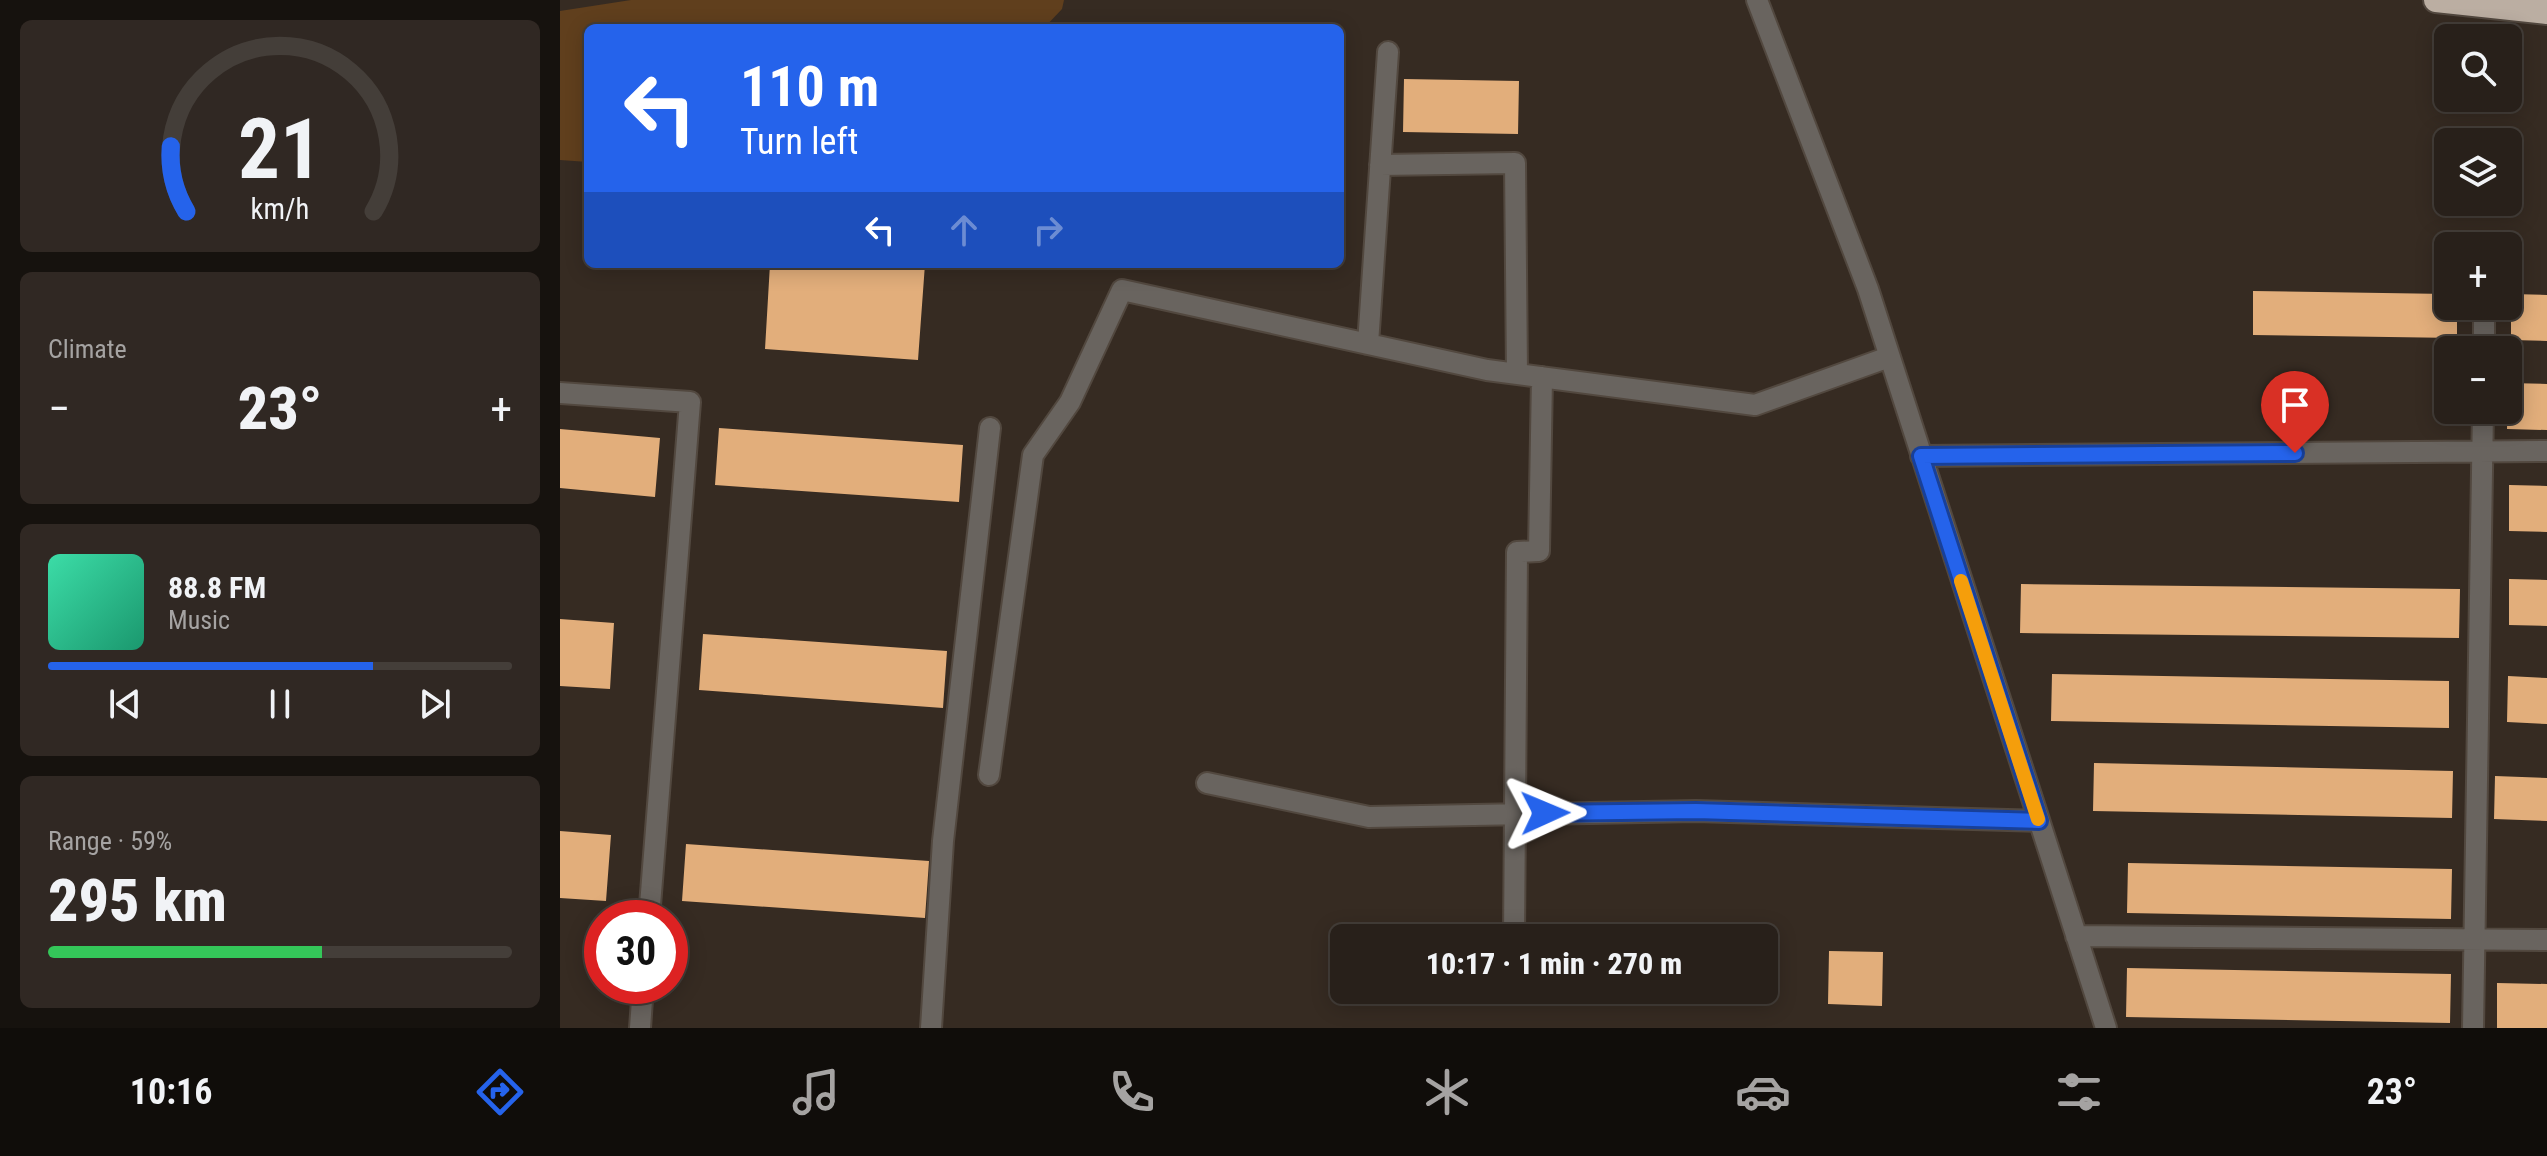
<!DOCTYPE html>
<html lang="en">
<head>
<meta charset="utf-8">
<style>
	:root { --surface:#28201a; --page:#302823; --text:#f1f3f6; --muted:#a5a3a2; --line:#443e39; --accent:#2563eb }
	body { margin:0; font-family:"Roboto Condensed",sans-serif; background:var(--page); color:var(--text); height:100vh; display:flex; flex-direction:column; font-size:30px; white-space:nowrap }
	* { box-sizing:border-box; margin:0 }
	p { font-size:26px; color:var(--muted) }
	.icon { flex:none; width:44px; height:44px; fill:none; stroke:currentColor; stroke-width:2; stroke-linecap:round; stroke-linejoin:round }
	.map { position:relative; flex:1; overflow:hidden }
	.panel { display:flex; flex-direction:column; gap:20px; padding:20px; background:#16120e; width:560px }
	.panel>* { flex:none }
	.guide { position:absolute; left:24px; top:24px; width:760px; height:244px; border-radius:12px; box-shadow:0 4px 20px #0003,0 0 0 2px var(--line); background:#2563eb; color:#fff; overflow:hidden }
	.tools { position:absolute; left:1874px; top:24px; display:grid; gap:16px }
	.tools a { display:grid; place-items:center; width:88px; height:88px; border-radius:12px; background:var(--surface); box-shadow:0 4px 20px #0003,0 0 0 2px var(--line); font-size:40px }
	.speed { position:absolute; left:24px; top:900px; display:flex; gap:16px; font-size:40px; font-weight:700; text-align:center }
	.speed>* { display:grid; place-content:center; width:104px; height:104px; border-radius:50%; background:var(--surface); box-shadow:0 4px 20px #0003,0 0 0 2px var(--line); line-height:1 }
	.speed .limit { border:12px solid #d22; background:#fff; color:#111 }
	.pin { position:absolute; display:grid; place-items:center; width:68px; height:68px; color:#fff; margin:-82px -34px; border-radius:50% 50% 50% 0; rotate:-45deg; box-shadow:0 0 8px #0007 }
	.pin .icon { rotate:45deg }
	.me { position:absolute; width:88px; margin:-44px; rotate:89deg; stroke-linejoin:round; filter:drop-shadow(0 0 6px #0008) }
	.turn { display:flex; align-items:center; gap:28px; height:168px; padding:0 24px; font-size:36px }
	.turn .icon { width:104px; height:104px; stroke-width:2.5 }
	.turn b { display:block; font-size:56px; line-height:68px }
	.lanes { display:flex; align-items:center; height:76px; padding:0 24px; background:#0003; justify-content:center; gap:40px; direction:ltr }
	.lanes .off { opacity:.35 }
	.big { font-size:60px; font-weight:800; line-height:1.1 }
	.panel .tile { flex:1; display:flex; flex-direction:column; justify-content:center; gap:12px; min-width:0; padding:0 28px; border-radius:12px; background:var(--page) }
	.panel .dial { align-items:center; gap:0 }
	.dial svg { height:208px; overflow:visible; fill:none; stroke:var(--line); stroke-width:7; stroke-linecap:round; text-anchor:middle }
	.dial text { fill:var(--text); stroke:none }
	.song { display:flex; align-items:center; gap:24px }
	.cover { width:96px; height:96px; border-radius:12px; background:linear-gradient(135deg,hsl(160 70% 55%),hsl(160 70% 35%)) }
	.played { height:8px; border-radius:4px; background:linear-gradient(90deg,var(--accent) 70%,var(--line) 70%) }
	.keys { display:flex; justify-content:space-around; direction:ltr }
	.heat { display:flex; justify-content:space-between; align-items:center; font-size:44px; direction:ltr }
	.charge { height:12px; border-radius:6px; background:linear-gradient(90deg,#34c759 59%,var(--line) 0) }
	.trip { position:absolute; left:770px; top:924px; width:448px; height:80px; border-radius:12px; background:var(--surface); box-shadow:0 4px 20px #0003,0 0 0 2px var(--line); font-weight:800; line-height:80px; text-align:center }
	.menu { display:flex; height:128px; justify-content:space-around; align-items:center; background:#100d0a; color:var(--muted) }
	.menu .icon { width:56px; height:56px }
	.menu .current { color:var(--accent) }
	.menu b { font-size:36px; color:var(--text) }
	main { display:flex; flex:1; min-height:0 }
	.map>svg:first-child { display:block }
	.green { fill:#603f1d }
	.building { fill:#e2ae7b }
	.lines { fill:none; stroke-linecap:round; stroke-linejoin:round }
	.street-casing { stroke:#52483f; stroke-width:24 }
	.highway-casing { stroke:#52483f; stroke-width:28 }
	.street { stroke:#69645f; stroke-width:20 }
	.highway { stroke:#bbaea2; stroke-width:24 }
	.route-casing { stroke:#184099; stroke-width:20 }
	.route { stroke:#2563eb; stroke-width:14 }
	.slow { stroke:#f59e0b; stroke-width:14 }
</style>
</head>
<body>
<main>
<section class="panel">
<div class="tile dial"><svg viewBox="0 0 100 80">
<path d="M14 69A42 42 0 1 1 86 69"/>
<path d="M14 69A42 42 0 0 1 8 44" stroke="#2563eb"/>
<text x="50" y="56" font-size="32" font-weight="700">21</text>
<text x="50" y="72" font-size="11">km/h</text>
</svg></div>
<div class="tile"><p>Climate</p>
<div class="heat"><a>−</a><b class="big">23°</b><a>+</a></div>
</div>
<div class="tile">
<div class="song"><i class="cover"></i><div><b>88.8 FM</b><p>Music</p></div></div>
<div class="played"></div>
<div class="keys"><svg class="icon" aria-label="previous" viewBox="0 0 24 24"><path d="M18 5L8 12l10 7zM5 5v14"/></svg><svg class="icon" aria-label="pause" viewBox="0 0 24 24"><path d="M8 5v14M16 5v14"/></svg><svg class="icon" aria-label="next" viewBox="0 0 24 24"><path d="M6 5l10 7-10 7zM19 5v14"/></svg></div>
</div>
<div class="tile"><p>Range · 59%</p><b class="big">295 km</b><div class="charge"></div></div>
</section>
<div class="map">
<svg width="1987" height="1028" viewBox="0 0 1987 1028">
	<rect width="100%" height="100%" fill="#362b22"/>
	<path class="green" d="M 71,0 L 504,0 L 502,9 L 484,28 L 28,28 L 28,162 L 0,160 L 0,11 Z"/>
	<path class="building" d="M 844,79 L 959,81 L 958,134 L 843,132 Z
		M 210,264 L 365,264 L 358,360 L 205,349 Z
		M 1693,291 L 1888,294 L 1888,306 L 1897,306 L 1897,338 L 1693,335 Z
		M 1951,294 L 1987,295 L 1987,341 L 1951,340 Z
		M 1948,383 L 1987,384 L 1987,430 L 1947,429 Z
		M 159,428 L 403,445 L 399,502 L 155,485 Z
		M 0,429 L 100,438 L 95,497 L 0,488 Z
		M 1949,485 L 1987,486 L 1987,532 L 1949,531 Z
		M 1949,579 L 1987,580 L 1987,626 L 1949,625 Z
		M 1461,584 L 1900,589 L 1899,638 L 1460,633 Z
		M 0,619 L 54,623 L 50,689 L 0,686 Z
		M 143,634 L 387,651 L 383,708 L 139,690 Z
		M 1492,674 L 1889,681 L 1889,728 L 1491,721 Z
		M 1948,676 L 1987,678 L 1987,724 L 1947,722 Z
		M 1534,763 L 1893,771 L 1892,818 L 1533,811 Z
		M 1935,776 L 1987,778 L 1987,821 L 1934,819 Z
		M 0,831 L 51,835 L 46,901 L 0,898 Z
		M 126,844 L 369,861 L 365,918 L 122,901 Z
		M 1568,863 L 1892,869 L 1891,919 L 1567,913 Z
		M 1269,951 L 1323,952 L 1322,1006 L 1268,1004 Z
		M 1567,968 L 1891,974 L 1890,1023 L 1566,1017 Z
		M 1937,983 L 1987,984 L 1987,1028 L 1937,1028 Z"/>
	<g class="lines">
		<defs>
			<path id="street" d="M 1197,0 L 1308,289 L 1546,1028
				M 820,165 L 955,163 L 957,374
				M 808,344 L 828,52
				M 1924,350 L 1924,306
				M 0,393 L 130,402 L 89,918
				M 1361,456 L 1987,451
				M 429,775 L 473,455 L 510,402 L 562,290 L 927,370 L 1195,405 L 1329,357
				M 647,783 L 809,817 L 1136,811 L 1479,821
				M 1516,936 L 1987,940
				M 954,938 L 957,552 L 979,551 L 982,377
				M 80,1028 L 83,986
				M 371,1028 L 383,841 L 430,428
				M 1913,1028 L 1923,410"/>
			<path id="highway" d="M 1876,0 L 1987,12"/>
		</defs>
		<use href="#street" class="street-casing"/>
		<use href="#highway" class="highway-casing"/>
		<use href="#street" class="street"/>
		<use href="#highway" class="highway"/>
	</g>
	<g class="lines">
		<defs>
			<path id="route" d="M 985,813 L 1136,811 L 1479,821 L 1361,456 L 1735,453"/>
		</defs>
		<use href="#route" class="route-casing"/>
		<use href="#route" class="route"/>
		<path class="slow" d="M 1401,581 L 1478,819"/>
	</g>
</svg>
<div class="tools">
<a><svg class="icon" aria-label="search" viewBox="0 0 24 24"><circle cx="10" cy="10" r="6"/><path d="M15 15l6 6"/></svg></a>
<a><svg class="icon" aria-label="layers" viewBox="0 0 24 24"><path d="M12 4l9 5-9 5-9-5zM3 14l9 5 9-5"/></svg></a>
<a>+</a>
<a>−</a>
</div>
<div class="speed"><div class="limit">30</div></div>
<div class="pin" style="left:1735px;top:453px;background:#d93025"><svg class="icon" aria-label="arrive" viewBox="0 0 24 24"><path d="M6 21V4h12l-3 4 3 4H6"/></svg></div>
<svg class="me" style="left:985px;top:813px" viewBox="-20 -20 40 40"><path d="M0-17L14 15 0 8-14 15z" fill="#2563eb" stroke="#fff" stroke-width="4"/></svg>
<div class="trip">10:17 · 1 min · 270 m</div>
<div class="guide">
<div class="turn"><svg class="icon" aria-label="left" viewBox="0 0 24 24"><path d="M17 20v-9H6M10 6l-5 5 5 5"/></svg><div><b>110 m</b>Turn left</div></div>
<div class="lanes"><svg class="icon" aria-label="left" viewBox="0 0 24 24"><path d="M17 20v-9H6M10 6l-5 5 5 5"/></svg><svg class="icon off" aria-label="ahead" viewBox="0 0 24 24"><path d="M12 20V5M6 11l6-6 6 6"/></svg><svg class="icon off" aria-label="right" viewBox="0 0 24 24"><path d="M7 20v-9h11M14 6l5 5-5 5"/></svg></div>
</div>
</div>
</main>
<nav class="menu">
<b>10:16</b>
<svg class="icon current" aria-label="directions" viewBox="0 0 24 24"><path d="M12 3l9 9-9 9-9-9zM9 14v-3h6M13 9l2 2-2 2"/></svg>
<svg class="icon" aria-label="music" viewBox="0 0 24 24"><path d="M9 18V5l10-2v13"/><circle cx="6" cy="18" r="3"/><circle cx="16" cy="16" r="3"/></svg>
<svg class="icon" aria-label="phone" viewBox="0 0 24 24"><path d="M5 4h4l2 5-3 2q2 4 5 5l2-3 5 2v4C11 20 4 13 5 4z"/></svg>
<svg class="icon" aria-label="climate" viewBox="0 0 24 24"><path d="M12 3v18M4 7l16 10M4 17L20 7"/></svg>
<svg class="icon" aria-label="car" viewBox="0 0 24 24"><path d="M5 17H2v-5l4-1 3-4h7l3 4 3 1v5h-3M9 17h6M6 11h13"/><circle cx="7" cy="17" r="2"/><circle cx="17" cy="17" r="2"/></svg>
<svg class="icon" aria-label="filters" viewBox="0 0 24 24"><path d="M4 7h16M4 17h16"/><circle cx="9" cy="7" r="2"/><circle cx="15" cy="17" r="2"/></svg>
<b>23°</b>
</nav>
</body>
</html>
